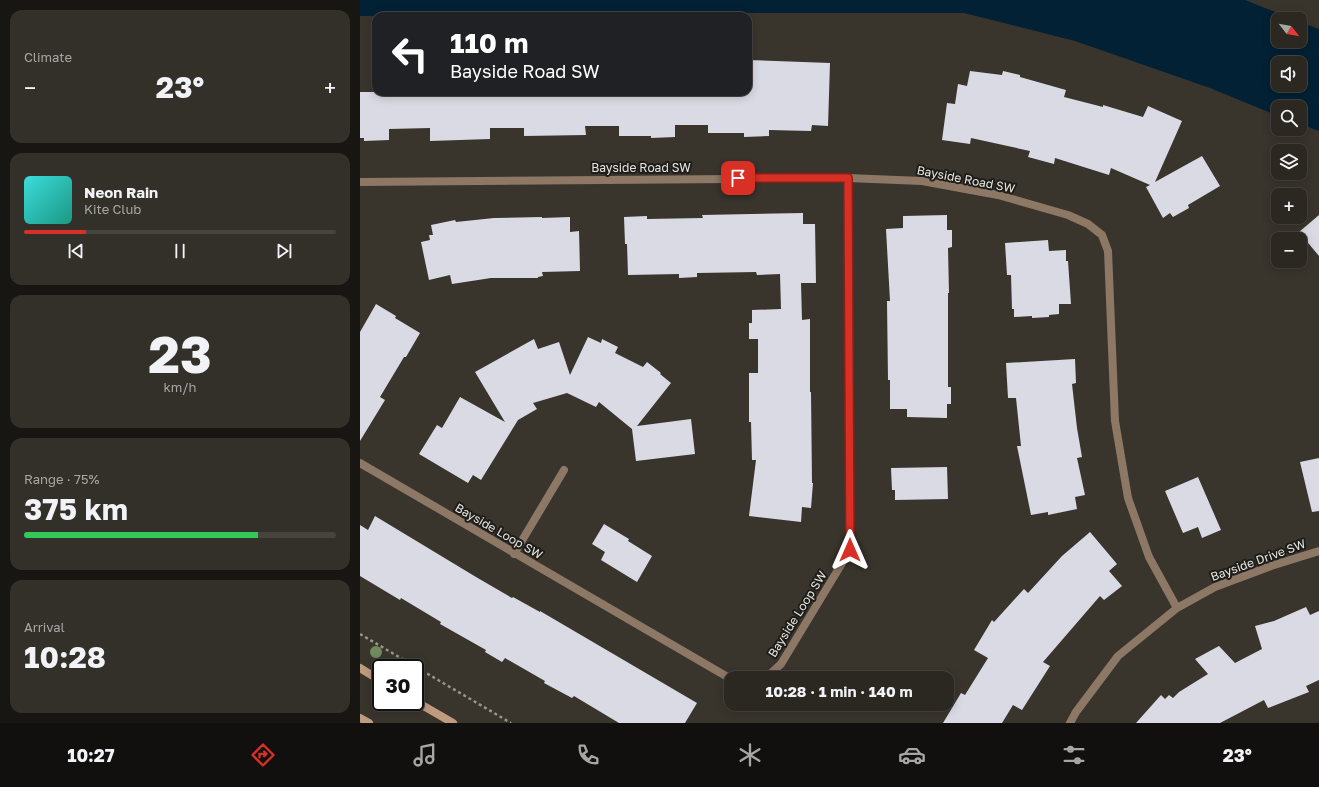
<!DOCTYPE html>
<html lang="en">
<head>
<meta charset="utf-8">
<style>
	:root { --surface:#2b2822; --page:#33302a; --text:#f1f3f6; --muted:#a6a6a5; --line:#474440; --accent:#d93025 }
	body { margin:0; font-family:"Golos Text",sans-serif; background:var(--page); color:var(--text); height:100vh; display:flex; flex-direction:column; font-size:15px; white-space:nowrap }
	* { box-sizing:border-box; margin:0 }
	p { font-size:13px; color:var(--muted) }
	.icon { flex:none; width:22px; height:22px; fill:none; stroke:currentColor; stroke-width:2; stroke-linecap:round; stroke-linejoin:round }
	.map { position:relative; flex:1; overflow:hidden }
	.details { display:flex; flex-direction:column; gap:10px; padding:10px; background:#181613; width:360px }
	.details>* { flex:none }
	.banner { position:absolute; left:12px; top:12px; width:380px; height:84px; border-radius:12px; box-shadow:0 2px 10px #0003,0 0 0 1px var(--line); background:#202124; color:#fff; overflow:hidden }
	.needle { width:26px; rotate:121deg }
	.buttons { position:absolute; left:911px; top:12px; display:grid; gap:8px }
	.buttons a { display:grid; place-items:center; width:36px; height:36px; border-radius:8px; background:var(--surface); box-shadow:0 2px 10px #0003,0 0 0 1px var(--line); font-size:20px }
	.speed { position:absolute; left:12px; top:659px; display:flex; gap:8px; font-size:20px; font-weight:700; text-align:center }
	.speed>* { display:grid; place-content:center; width:52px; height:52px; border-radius:50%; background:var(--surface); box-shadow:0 2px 10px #0003,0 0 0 1px var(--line); line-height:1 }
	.speed .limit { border:2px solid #111; border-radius:6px; background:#fff; color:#111 }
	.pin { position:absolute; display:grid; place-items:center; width:34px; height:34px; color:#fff; margin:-17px; border-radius:8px; box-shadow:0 2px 6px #0006 }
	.me { position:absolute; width:44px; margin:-22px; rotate:0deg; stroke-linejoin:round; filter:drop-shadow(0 0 3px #0008) }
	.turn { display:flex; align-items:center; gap:14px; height:84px; padding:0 12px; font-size:18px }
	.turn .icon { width:52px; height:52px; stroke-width:2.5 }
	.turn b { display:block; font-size:28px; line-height:34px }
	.big { font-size:30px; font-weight:700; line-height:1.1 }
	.details .widget { flex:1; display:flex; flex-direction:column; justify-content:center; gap:6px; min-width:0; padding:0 14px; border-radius:12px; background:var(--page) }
	.details .dial { align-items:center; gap:0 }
	.dial b { font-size:52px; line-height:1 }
	.song { display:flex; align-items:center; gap:12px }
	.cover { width:48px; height:48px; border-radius:6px; background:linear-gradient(135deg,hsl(180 70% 55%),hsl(170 70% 35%)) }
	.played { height:4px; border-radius:2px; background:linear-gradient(90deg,var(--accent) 20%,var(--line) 20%) }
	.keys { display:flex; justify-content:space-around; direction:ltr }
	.heat { display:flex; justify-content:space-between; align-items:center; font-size:22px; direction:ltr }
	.charge { height:6px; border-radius:3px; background:linear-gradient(90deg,#34c759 75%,var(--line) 0) }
	.trip { position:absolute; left:364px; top:671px; width:230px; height:40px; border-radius:12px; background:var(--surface); box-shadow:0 2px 10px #0003,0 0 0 1px var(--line); font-weight:700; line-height:40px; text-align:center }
	.tab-bar { display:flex; height:64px; justify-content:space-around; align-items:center; background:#11100e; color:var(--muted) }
	.tab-bar .icon { width:28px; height:28px }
	.tab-bar .on { color:var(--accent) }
	.tab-bar b { font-size:18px; color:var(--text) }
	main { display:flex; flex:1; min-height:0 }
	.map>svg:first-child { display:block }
	.water { fill:#022134; fill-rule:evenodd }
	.building { fill:#dadae5 }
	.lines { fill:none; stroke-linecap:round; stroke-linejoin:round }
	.path { stroke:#98958f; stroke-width:2.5; stroke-dasharray:3 3; stroke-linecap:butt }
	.street { stroke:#8d7765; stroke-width:8 }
	.secondary { stroke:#bf9b7f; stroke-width:8 }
	.tree { fill:#6f8b5e }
	.route-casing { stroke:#8d1f18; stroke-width:10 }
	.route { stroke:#d93025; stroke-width:7 }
	.labels { text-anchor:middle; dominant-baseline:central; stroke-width:4; stroke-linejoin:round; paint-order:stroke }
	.street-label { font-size:12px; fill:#e7e5df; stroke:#1e1d19 }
</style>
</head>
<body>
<main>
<section class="details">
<div class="widget"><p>Climate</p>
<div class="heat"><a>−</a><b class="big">23°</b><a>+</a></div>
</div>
<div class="widget">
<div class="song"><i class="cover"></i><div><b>Neon Rain</b><p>Kite Club</p></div></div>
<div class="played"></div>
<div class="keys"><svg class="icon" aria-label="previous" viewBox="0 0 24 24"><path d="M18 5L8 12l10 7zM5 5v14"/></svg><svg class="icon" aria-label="pause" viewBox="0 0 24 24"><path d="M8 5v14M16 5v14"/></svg><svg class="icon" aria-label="next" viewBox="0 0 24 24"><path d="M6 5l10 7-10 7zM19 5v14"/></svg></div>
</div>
<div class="widget dial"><b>23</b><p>km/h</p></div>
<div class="widget"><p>Range · 75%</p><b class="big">375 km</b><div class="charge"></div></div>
<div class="widget"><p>Arrival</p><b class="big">10:28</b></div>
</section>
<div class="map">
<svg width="959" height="723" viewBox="0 0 959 723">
	<rect width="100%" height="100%" fill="#39352d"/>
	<path class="water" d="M 0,0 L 885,0 L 933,19 L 918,19 L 918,41 L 940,41 L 940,22 L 959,29 L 959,131 L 940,124 L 940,107 L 918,107 L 918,116 L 850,88 L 715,41 L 604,13 L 380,13 L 0,16 ZM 918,63 L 940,63 L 940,85 L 918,85 Z"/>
	<path class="building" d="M 388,60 L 470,63 L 468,126 L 452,125 L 451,131 L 409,130 L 409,136 L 384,137 L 384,133 L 348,133 L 348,125 L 315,125 L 315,137 L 291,138 L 291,136 L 259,136 L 259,126 L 225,126 L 226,135 L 164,136 L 164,128 L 130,128 L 130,139 L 70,141 L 70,128 L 29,129 L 29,140 L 4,141 L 4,138 L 0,138 L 0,92 L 388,92 Z
		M 610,71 L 642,75 L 643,71 L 660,75 L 660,77 L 706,90 L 704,97 L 743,107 L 743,105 L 783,117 L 788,106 L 822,121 L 795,182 L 842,156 L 860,186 L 828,205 L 829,208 L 813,217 L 810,213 L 803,218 L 786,187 L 790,185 L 751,168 L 749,175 L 695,158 L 694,164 L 668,157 L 670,151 L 611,138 L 610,144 L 582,140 L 587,103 L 595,104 L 598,84 L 607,86 Z
		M 443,213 L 443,224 L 455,224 L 456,283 L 441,283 L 442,320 L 450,319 L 450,392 L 451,392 L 452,483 L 453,483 L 451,508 L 442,507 L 441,522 L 389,516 L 396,460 L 392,460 L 391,422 L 389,422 L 389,373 L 398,373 L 398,339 L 389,339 L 389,323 L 392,323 L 392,310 L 421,309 L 420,274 L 397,275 L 396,272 L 337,273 L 337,277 L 319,278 L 319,274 L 268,275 L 267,244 L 265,244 L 264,217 L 287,216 L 287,219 L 343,218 L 342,215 Z
		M 587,215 L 587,230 L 592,230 L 592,247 L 588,248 L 589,293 L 588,293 L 588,387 L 591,387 L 591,404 L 587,404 L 587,418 L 547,417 L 547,409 L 530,409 L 530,380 L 528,380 L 527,301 L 530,301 L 526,229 L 543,228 L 543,216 Z
		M 959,215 L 959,256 L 939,232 Z
		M 182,217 L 182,218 L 210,217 L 210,232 L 219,231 L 220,271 L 182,272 L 183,276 L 178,277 L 178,278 L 131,278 L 92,284 L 90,275 L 69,280 L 61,242 L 70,240 L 69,235 L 73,235 L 71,225 L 95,220 L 96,222 L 134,218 Z
		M 688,240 L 689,251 L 706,250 L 706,261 L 708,261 L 711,304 L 699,304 L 699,314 L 689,315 L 689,317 L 672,318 L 672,316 L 654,317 L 654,309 L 652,309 L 651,275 L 647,275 L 645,243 Z
		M 16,304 L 36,316 L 35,318 L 60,333 L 46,357 L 44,357 L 20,397 L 25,400 L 0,441 L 0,332 Z
		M 228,337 L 241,343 L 242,339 L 258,347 L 255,353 L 283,367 L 287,362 L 301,373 L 300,374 L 311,383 L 277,426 L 331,419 L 335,454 L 276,461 L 272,429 L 239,402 L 236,407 L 207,393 L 173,403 L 177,409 L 158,420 L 121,480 L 113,475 L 108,483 L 59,454 L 77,425 L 82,428 L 100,397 L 145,422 L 115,372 L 174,339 L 178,349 L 199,342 L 210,375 Z
		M 715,359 L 716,383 L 712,384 L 717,428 L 722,457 L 717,458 L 725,495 L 715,497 L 717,509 L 688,515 L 688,512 L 671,515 L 657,446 L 661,446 L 656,398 L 648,398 L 646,363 Z
		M 959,458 L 959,511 L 952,512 L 940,462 Z
		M 587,467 L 588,499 L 535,500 L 535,490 L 532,490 L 531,468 Z
		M 838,477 L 861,530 L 842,538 L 838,527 L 823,533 L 805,491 Z
		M 15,516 L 116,577 L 152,598 L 153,597 L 180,612 L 180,611 L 337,703 L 325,723 L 259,723 L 214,696 L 212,698 L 184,683 L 185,681 L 145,658 L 142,662 L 125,652 L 126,650 L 80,624 L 81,622 L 41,598 L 40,600 L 0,576 L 0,525 L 8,530 Z
		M 244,524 L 269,539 L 268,541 L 292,556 L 277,582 L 241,560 L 245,552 L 232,544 Z
		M 730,532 L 757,564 L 749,571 L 762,586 L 744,600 L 740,596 L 683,662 L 690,666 L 662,710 L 653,705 L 642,723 L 583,723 L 601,693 L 605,695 L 628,658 L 614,650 L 632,620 L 634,622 L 664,589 L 668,593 L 702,556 Z
		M 946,607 L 950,615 L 959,611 L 959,680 L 946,686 L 949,692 L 908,708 L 904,700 L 860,723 L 776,723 L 801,695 L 805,699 L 809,695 L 813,698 L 819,692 L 848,674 L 835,659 L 859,646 L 875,663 L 902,649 L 895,626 L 914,621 Z"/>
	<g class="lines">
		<path class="path" d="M 0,634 L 151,723"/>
		<path class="street" d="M 0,182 L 488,178 L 562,181 L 638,195 L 708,215 L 728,224 L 742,235 L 748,251 L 755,421 L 768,498 L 789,557 L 817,608
			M 0,463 L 371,679
			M 154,554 L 204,470
			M 406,678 L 421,664 L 490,550 L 488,178
			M 710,723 L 716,712 L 758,656 L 817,608 L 855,587 L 911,566 L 959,551"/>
		<path class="secondary" d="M 0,668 L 21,681
			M 55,701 L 93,723
			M 0,718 L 9,723"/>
	</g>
	<circle class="tree" cx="16" cy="652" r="6"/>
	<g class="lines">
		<defs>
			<path id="route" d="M 378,178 L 488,178 L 490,550"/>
		</defs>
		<use href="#route" class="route-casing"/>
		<use href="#route" class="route"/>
	</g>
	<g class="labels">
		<g class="street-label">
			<text x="281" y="167">Bayside Road SW</text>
			<text transform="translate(606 179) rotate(11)">Bayside Road SW</text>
			<text transform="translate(139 531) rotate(30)">Bayside Loop SW</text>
			<text transform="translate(898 560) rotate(-20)">Bayside Drive SW</text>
			<text transform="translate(437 614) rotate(-58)">Bayside Loop SW</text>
		</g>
	</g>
</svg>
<div class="buttons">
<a><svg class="needle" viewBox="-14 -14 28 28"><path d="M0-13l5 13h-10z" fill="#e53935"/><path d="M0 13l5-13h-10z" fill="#a6a6a5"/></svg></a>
<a><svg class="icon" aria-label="sound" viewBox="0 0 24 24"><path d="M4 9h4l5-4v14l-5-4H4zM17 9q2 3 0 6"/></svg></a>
<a><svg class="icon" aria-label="search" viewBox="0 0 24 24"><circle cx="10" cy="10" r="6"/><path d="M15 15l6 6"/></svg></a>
<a><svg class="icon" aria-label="layers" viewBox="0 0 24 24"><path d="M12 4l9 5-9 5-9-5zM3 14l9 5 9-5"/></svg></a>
<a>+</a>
<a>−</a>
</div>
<div class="speed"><div class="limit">30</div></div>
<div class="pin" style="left:378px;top:178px;background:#d93025"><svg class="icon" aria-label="arrive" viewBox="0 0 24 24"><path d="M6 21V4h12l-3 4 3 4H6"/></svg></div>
<svg class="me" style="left:490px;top:550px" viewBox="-20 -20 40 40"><path d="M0-17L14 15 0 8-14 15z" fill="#d93025" stroke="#fff" stroke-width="4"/></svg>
<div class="trip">10:28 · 1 min · 140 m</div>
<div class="banner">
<div class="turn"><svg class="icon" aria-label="left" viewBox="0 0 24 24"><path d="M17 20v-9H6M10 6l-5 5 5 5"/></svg><div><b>110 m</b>Bayside Road SW</div></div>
</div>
</div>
</main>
<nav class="tab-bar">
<b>10:27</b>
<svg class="icon on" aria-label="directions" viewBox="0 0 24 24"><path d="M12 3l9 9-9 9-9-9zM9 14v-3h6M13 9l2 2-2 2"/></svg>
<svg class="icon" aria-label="music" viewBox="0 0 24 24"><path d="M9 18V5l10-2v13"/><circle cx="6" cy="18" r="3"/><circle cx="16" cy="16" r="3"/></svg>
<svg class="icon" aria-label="phone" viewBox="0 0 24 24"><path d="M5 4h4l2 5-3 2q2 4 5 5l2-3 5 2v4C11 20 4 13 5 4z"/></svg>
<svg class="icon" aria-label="climate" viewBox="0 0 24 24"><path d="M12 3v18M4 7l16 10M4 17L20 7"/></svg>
<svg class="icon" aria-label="car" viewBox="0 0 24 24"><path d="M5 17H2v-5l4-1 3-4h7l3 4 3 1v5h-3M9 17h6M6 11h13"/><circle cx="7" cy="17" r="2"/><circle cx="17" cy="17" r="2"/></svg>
<svg class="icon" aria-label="filters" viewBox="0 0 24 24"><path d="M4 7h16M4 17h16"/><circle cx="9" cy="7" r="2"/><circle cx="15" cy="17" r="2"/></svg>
<b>23°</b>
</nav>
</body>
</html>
